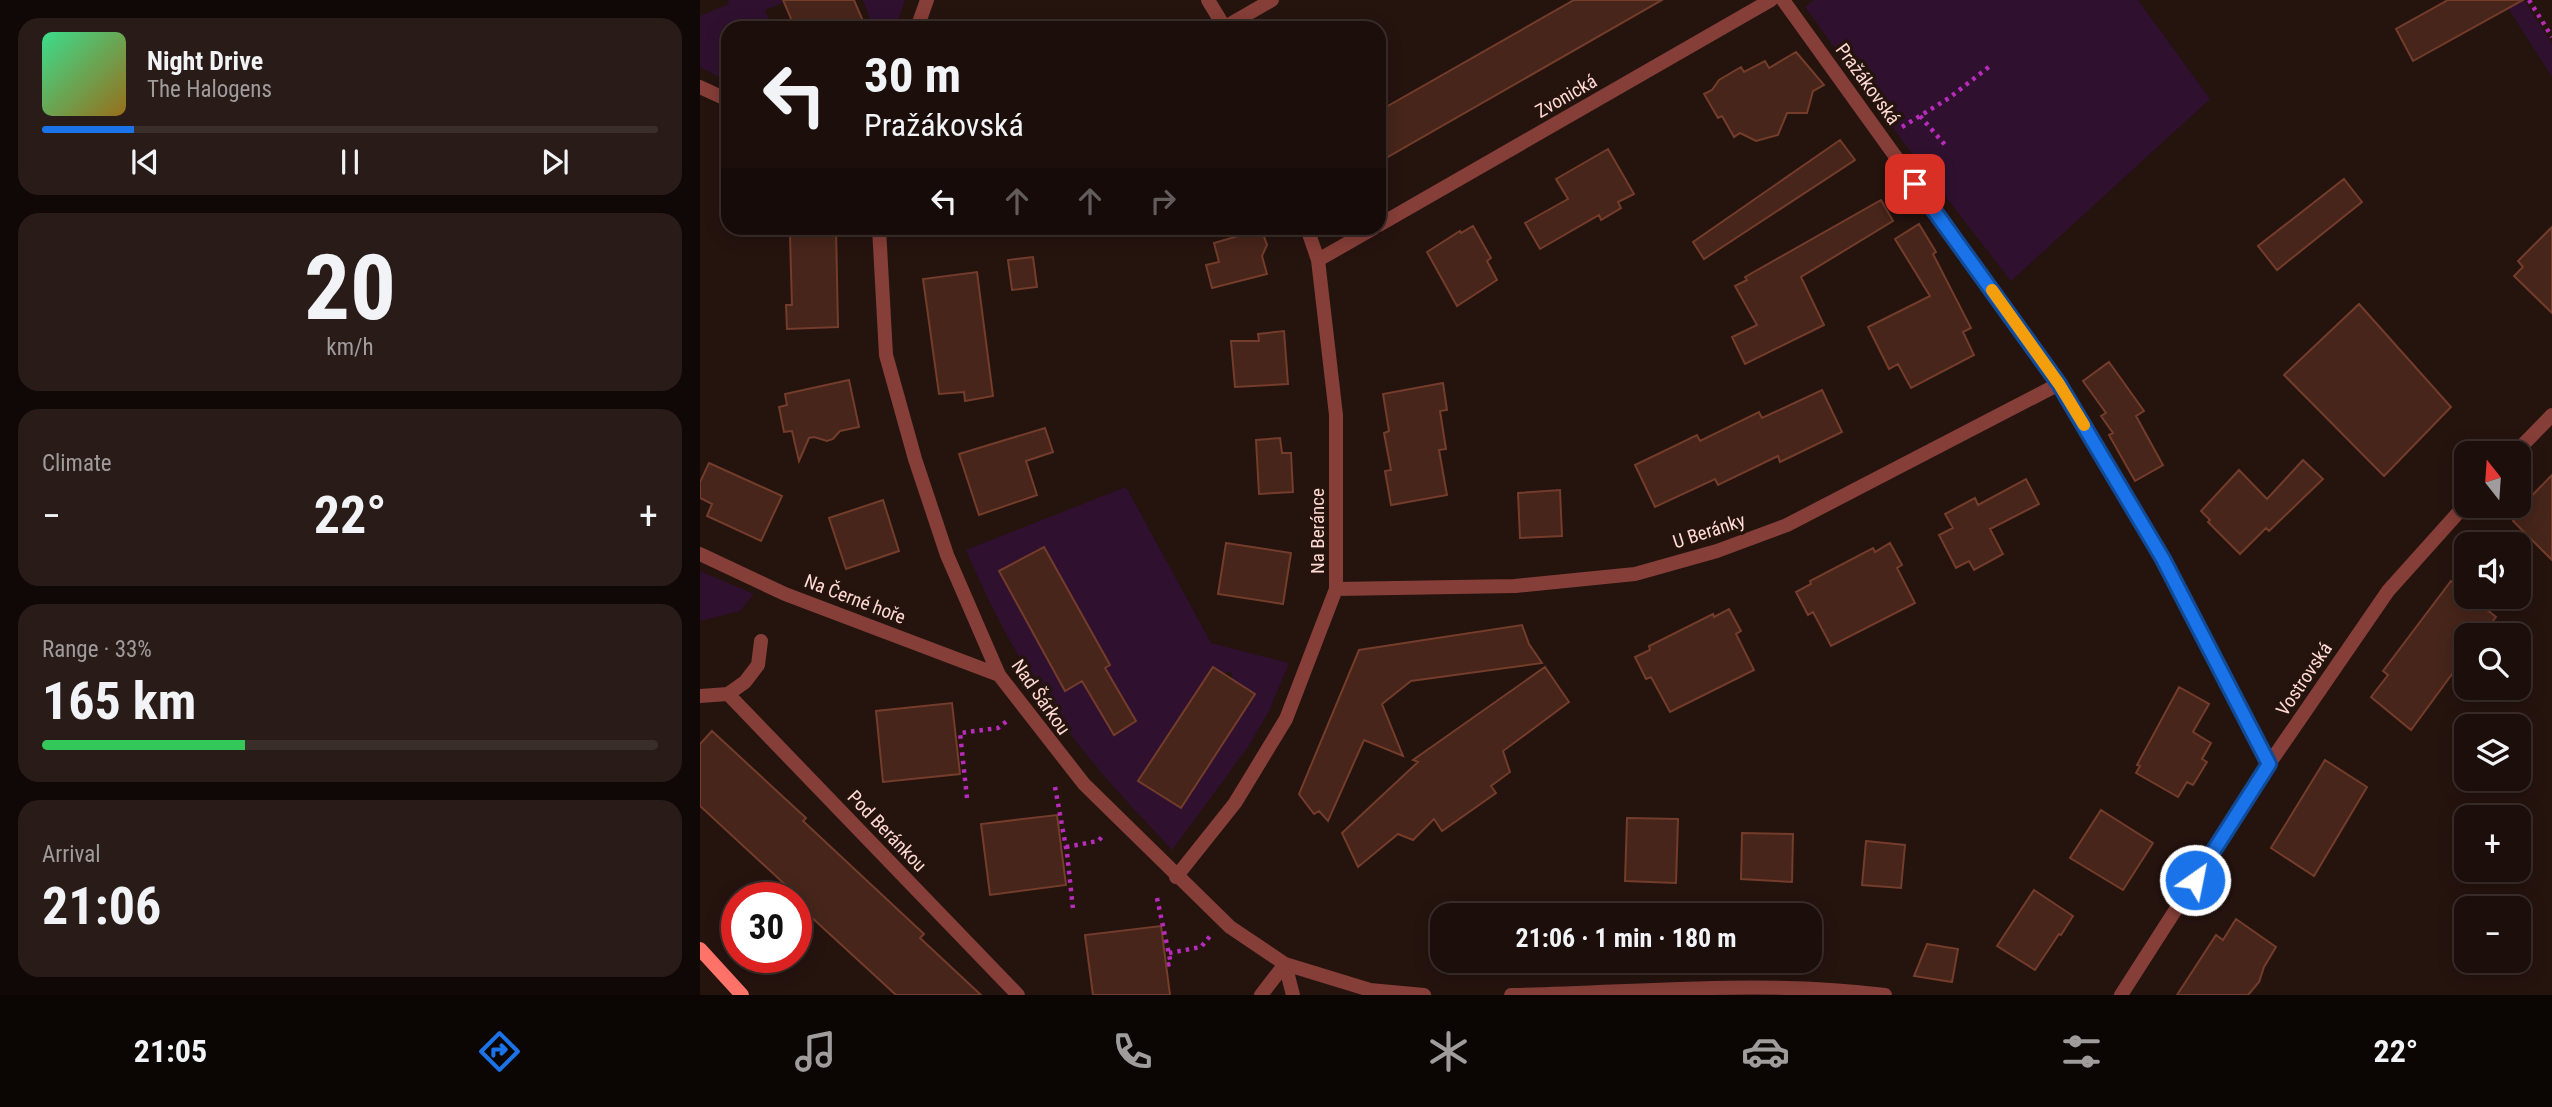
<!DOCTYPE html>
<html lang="en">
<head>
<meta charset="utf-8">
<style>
	:root { --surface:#1c0e0a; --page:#291c18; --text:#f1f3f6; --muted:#a09c9c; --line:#3a2e2b; --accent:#1a73e8 }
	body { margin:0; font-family:"Roboto Condensed",sans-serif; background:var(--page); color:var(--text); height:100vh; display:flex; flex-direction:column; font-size:26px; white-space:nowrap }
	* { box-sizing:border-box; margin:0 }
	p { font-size:23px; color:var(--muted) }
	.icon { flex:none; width:38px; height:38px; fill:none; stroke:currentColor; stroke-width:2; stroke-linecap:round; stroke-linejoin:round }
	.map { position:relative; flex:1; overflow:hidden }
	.details { display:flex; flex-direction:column; gap:18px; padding:18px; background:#0f0806; width:700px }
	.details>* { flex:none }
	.top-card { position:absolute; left:21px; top:21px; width:665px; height:214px; border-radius:21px; box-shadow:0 4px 18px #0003,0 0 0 2px var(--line); background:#1c0e0a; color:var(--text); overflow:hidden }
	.needle { width:46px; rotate:343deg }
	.tools { position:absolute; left:1754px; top:441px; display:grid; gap:14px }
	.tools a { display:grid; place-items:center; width:77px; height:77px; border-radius:14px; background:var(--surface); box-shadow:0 4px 18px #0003,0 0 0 2px var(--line); font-size:35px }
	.speed { position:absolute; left:21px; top:882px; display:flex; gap:14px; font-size:35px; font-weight:700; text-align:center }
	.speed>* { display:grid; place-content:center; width:91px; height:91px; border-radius:50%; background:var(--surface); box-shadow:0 4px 18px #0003,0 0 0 2px var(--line); line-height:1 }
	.speed .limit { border:10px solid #d22; background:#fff; color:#111 }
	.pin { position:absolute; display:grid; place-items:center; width:60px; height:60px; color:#fff; margin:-30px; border-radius:14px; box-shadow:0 4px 10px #0006 }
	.me { position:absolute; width:77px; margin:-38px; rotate:33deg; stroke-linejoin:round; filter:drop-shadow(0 0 5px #0008) }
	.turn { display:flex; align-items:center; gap:24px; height:147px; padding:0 28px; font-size:32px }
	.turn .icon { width:91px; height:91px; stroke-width:2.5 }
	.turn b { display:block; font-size:49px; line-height:60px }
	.lanes { display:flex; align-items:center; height:66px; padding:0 28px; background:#0003; justify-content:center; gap:35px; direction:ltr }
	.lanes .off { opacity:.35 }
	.big { font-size:52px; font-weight:700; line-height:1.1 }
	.details .tile { flex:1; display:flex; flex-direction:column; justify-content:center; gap:10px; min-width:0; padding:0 24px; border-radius:21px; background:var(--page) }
	.details .dial { align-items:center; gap:0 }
	.dial b { font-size:91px; line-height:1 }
	.song { display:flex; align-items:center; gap:21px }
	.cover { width:84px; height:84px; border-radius:10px; background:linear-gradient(135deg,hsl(150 70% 55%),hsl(40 70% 35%)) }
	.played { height:7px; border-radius:4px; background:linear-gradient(90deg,var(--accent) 15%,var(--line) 15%) }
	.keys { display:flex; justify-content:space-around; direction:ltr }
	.heat { display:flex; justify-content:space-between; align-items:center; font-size:38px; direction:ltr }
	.charge { height:10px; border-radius:5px; background:linear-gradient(90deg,#34c759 33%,var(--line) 0) }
	.trip { position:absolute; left:730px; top:903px; width:392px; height:70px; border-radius:21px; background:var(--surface); box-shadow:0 4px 18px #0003,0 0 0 2px var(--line); font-weight:700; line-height:70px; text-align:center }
	.dock { display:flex; height:112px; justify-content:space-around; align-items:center; background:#0b0604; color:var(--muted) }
	.dock .icon { width:49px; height:49px }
	.dock .on { color:var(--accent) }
	.dock b { font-size:32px; color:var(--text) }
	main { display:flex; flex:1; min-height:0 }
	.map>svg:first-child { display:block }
	.green { fill:#2f112f; fill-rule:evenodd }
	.building { fill:#47251a; stroke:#733c2b; stroke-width:2 }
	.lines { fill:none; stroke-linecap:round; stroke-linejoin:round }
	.path { stroke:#b72cba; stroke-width:4.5; stroke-dasharray:3.5 5; stroke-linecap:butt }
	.lane { stroke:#863e38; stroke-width:14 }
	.street { stroke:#863e38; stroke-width:14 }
	.secondary { stroke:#ff7369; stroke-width:14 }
	.route-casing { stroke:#114b97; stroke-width:18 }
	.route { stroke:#1a73e8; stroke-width:12 }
	.slow { stroke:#f59e0b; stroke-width:12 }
	.labels { text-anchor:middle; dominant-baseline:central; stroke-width:7; stroke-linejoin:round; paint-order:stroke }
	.street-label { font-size:19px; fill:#ffd9d2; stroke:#25130e }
</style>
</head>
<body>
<main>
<section class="details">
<div class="tile">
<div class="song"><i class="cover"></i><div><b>Night Drive</b><p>The Halogens</p></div></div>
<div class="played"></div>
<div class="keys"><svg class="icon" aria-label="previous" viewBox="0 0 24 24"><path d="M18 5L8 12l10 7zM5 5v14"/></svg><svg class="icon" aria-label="pause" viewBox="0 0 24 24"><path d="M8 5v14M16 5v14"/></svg><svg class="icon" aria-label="next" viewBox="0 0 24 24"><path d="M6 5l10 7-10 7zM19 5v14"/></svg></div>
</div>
<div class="tile dial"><b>20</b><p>km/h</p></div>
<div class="tile"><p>Climate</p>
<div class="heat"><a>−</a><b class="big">22°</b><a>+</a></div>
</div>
<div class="tile"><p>Range · 33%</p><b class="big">165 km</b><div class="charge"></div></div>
<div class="tile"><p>Arrival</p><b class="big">21:06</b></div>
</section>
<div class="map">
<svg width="1852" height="995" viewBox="0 0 1852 995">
	<rect width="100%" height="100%" fill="#25130e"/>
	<path class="green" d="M 28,0 L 82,0 L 82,3 L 65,10 L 72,28 L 28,28 L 28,82 L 0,67 L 0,16 L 29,4 Z
		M 163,0 L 205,0 L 199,18 L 173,28 Z
		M 1114,0 L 1438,0 L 1510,99 L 1311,281 L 1207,147 L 1105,7 Z
		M 1803,0 L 1824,0 L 1852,44 L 1852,77 Z
		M 426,487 L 511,643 L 589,663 L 569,711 L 548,747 L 472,850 C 443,818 412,787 386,754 C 336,692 297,623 266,550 ZM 344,547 L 410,665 L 405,668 L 436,721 L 414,734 L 382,681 L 365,690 L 299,572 ZM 512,667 L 525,674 L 528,671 L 532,674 L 531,678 L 555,694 L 480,808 L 438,781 Z
		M 0,571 L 54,594 L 40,611 L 0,621 Z"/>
	<path class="building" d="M 83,0 L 154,0 L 166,28 L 95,28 Z
		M 874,0 L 962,0 L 679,162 L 679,111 Z
		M 1748,0 L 1823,0 L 1713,61 L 1696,29 Z
		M 1096,52 L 1124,85 L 1113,91 L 1107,113 L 1087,113 L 1078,135 L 1056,141 L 1040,133 L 1034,137 L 1022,116 L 1018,118 L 1004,94 L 1012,90 L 1019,80 L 1041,67 L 1044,72 L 1065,61 L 1069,68 Z
		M 1140,140 L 1155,160 L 1004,259 L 993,242 Z
		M 908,149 L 934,194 L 918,202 L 921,208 L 901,220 L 899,215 L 840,249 L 825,223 L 868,199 L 856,179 Z
		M 1644,179 L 1662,202 L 1577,270 L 1558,246 Z
		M 1181,200 L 1193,221 L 1101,277 L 1124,325 L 1045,364 L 1032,337 L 1057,325 L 1035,286 L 1047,280 L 1045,277 Z
		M 1219,224 L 1236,252 L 1233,254 L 1271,328 L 1263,332 L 1274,355 L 1211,388 L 1198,364 L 1189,369 L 1168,327 L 1230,296 L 1195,239 Z
		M 773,226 L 791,258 L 787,261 L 797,280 L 757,306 L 727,252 L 760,231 L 761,233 Z
		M 1852,227 L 1852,313 L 1814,276 L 1823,267 L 1818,261 Z
		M 100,228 L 136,228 L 138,327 L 87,329 L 86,305 L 92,305 L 90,236 L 94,236 L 94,231 L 100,231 Z
		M 546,228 L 561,228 L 567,245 L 562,256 L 567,274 L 512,288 L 506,265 L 519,262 L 514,243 L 542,235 Z
		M 333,257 L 337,287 L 312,290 L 308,260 Z
		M 277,272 L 293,396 L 265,401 L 264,392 L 239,394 L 223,279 Z
		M 1659,304 L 1751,407 L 1684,476 L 1584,375 Z
		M 584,331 L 588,384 L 535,387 L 531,341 L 559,341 L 558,334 Z
		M 1409,362 L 1444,411 L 1436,416 L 1463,465 L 1435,481 L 1409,435 L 1413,433 L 1401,416 L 1406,413 L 1383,381 Z
		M 149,380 L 159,427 L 140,431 L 133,439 L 127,441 L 114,437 L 109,438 L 99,461 L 92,431 L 84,432 L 79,407 L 87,405 L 85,394 Z
		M 743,383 L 747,410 L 740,411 L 746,449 L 739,450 L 747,495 L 691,505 L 685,471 L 691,470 L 684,433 L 689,431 L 683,394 Z
		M 1122,390 L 1142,432 L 1080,462 L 1078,456 L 1018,485 L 1015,479 L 955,507 L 935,465 L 997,435 L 1000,441 L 1059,412 L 1062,418 Z
		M 345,428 L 353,452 L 326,461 L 337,495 L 279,515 L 259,454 Z
		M 580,438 L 582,453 L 591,453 L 593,492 L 559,494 L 556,440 Z
		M 1603,460 L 1623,479 L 1569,531 L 1566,528 L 1540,554 L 1508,522 L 1510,520 L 1501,511 L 1539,470 L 1567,499 Z
		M 9,463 L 82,496 L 61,541 L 7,516 L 12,504 L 0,498 L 0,482 Z
		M 1852,475 L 1852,560 L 1813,521 L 1817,516 L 1814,514 Z
		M 1326,479 L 1339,504 L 1290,529 L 1303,554 L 1274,570 L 1269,561 L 1256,568 L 1239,535 L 1253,528 L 1245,514 L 1275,498 L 1278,505 Z
		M 860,490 L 862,536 L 820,538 L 818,493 Z
		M 183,500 L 199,551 L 146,569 L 129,518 Z
		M 526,543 L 591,553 L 583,604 L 518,594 Z
		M 1190,543 L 1202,565 L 1197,568 L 1215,603 L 1131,646 L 1113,612 L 1108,615 L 1096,592 L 1111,584 L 1110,581 L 1173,548 L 1175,552 Z
		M 344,547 L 410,665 L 405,668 L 436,721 L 414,735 L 382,681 L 365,691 L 299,571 Z
		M 1751,581 L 1766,593 L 1766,597 L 1771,597 L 1796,617 L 1782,635 L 1766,635 L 1766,655 L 1711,730 L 1671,697 L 1688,675 L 1683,671 Z
		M 1029,609 L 1041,631 L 1036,634 L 1054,670 L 970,712 L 951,677 L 946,679 L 935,657 L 950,650 L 949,646 L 1013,614 L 1014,617 Z
		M 822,625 L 829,644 L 842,663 L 711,681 L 682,704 L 703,756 L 664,740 L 628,821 L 619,811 L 614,814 L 599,794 L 659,650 Z
		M 513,667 L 555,694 L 481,808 L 438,781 Z
		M 845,667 L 869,702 L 803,751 L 810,772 L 791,786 L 796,793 L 742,831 L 734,819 L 713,840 L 698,834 L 658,867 L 642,833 L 718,762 L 713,760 Z
		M 1479,687 L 1509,704 L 1493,732 L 1511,743 L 1502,759 L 1507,762 L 1493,785 L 1487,782 L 1478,797 L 1436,773 L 1440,766 L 1437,765 Z
		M 252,703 L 260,774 L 183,782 L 176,711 Z
		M 12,731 L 106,818 L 103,821 L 224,934 L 220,938 L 281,995 L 196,995 L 96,903 L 96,898 L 91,898 L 87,895 L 91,890 L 0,806 L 0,744 Z
		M 1625,760 L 1667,787 L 1614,876 L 1571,848 Z
		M 1401,810 L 1453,843 L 1423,890 L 1370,858 Z
		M 357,815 L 366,885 L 290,895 L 281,824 Z
		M 927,818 L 978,819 L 976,883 L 925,881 Z
		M 1042,833 L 1093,834 L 1092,882 L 1041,879 Z
		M 1166,841 L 1205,845 L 1201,888 L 1162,885 Z
		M 1334,890 L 1373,916 L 1361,935 L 1359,934 L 1335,970 L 1297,946 Z
		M 1536,919 L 1576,947 L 1564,967 L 1559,982 L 1548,995 L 1477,995 L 1516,935 L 1523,940 Z
		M 461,926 L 470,995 L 393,995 L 385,935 Z
		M 1227,944 L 1258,949 L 1252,982 L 1214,976 Z"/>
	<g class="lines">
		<path class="path" d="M 1829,0 L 1852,37
			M 1220,116 L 1246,146
			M 1202,127 L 1249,98 L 1290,66
			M 355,787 L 367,853 L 373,909
			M 267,798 L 260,733 L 298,728 L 307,721
			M 366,847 L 398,841 L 404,835
			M 457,898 L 471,964 L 466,965
			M 469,953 L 501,947 L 511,935"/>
		<path class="lane" d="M 0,696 L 28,694 L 45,682 L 58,665 L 61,641"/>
		<path class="street" d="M 508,0 L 525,28
			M 1083,0 L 1359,384 L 1463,559 L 1569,764
			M 525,27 L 572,0
			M 217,28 L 227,0
			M 0,87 L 28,100
			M 679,225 L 1071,0
			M 179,228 L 186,355 L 215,459 L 247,555 L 299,675 L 384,784 L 530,927 L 585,964 L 670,990 L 724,995
			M 618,260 L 674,228
			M 1815,453 L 1852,415
			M 0,554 L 85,594 L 299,675
			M 636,589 L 815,586 L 935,574 L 1017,551 L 1087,525 L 1359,384
			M 28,694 L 318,995
			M 476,877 L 535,803 L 586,719 L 636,589 L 636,415 L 618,260 L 607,228
			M 585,964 L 593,995
			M 561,995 L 585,964
			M 811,995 C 936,993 1061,979 1185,995
			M 1421,995 L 1569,764 L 1688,591 L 1766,504"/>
		<path class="secondary" d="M 0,949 L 42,995"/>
	</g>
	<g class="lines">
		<defs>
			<path id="route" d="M 1215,184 L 1359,384 L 1463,559 L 1569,764 L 1495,880"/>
		</defs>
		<use href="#route" class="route-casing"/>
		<use href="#route" class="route"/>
		<path class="slow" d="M 1292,290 L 1359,384 L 1384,425"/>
	</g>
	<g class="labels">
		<g class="street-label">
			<text transform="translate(1168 84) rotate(54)">Pražákovská</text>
			<text transform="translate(866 96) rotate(-30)">Zvonická</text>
			<text transform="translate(617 531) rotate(-90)">Na Beránce</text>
			<text transform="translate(1009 531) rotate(-18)">U Beránky</text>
			<text transform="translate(155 599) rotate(21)">Na Černé hoře</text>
			<text transform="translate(1604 679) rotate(-56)">Vostrovská</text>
			<text transform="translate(341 697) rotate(55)">Nad Šárkou</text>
			<text transform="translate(187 831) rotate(46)">Pod Beránkou</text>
		</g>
	</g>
</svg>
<div class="tools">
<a><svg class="needle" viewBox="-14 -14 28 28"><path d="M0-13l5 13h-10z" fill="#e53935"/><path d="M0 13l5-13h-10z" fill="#a09c9c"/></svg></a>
<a><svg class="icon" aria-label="sound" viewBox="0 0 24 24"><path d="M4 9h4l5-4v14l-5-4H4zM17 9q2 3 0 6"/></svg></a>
<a><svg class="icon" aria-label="search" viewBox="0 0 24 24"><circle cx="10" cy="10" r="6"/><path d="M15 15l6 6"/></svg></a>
<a><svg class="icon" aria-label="layers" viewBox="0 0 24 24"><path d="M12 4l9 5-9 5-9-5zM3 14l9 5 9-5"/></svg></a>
<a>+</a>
<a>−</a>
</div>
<div class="speed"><div class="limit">30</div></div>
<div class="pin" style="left:1215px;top:184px;background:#d93025"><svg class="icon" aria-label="arrive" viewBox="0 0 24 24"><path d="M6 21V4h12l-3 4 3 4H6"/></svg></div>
<svg class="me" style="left:1495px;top:880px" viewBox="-20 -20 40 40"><circle r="17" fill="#1a73e8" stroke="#fff" stroke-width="3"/><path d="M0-11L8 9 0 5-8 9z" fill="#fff"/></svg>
<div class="trip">21:06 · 1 min · 180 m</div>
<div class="top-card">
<div class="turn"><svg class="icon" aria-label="left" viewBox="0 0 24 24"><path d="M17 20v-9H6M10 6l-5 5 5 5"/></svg><div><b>30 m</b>Pražákovská</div></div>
<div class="lanes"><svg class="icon" aria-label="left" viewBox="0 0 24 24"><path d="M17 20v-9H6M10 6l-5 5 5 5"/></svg><svg class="icon off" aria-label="ahead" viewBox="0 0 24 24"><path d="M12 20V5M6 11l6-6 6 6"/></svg><svg class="icon off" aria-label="ahead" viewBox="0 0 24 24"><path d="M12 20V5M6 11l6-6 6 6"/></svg><svg class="icon off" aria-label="right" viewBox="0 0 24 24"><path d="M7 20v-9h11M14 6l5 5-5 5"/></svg></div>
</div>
</div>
</main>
<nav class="dock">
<b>21:05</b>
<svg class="icon on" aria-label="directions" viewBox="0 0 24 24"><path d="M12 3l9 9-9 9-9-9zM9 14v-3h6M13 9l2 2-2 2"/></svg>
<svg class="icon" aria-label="music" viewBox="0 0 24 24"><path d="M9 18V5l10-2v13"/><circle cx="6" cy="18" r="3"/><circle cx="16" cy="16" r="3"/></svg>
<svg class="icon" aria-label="phone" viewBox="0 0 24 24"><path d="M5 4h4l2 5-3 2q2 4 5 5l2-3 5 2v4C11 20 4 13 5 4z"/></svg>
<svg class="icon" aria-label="climate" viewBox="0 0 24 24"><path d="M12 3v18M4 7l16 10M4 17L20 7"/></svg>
<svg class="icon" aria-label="car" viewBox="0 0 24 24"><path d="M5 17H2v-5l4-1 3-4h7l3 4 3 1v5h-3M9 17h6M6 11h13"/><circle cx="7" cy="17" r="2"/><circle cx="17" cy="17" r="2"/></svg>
<svg class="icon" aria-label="filters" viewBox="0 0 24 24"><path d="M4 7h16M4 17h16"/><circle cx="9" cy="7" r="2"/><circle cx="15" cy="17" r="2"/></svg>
<b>22°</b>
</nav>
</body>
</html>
